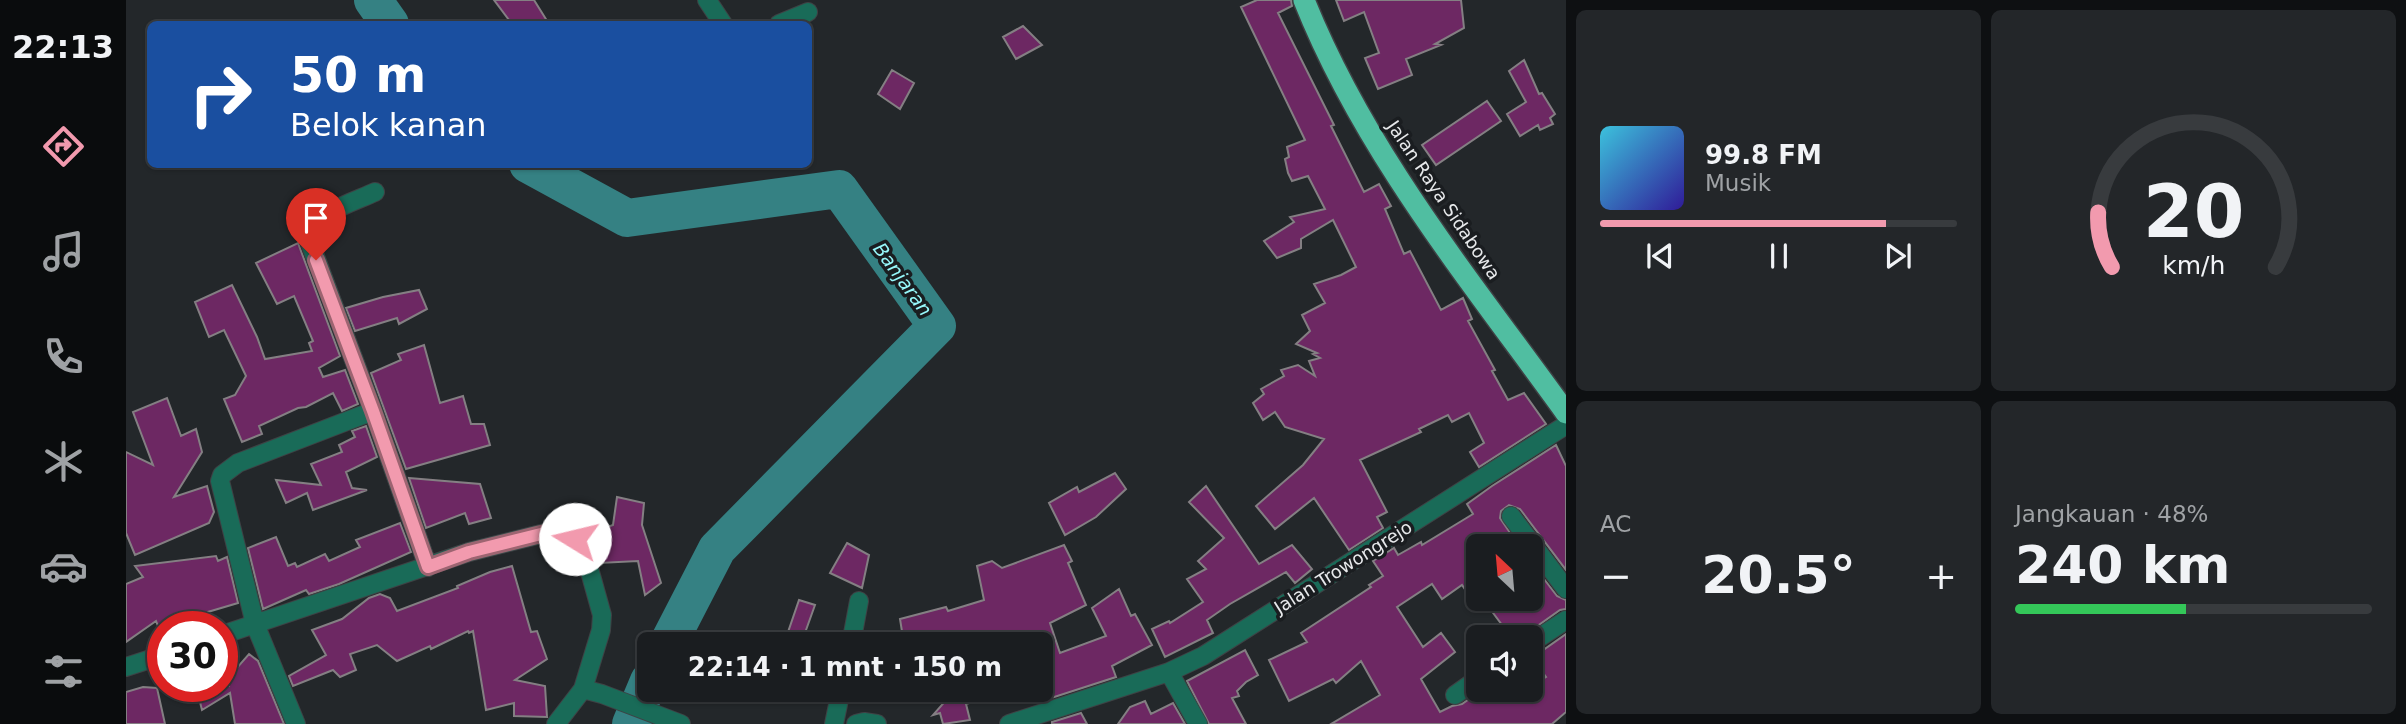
<!DOCTYPE html>
<html lang="id">
<head>
<meta charset="utf-8">
<style>
	:root { --surface:#1a1d20; --page:#232629; --text:#f1f3f6; --muted:#9fa2a5; --line:#383b3e; --accent:#f29aae }
	body { margin:0; font-family:"DejaVu Sans",sans-serif; background:var(--page); color:var(--text); height:100vh; display:flex; flex-direction:column; font-size:26px; white-space:nowrap }
	* { box-sizing:border-box; margin:0 }
	p { font-size:23px; color:var(--muted) }
	.icon { flex:none; width:38px; height:38px; fill:none; stroke:currentColor; stroke-width:2; stroke-linecap:round; stroke-linejoin:round }
	.map { position:relative; flex:1; overflow:hidden }
	.drawer { display:flex; flex-direction:column; gap:10px; padding:10px; background:#0e1012; width:840px }
	.drawer>* { flex:none }
	.guide { position:absolute; left:21px; top:21px; width:665px; height:147px; border-radius:10px; box-shadow:0 2px 5px #0004,0 0 0 2px var(--line); background:#1a4fa0; color:#fff; overflow:hidden }
	.needle { width:46px; rotate:334deg }
	.controls { position:absolute; left:1340px; top:534px; display:grid; gap:14px }
	.controls a { display:grid; place-items:center; width:77px; height:77px; border-radius:10px; background:var(--surface); box-shadow:0 2px 5px #0004,0 0 0 2px var(--line); font-size:35px }
	.speed { position:absolute; left:21px; top:611px; display:flex; gap:14px; font-size:35px; font-weight:700; text-align:center }
	.speed>* { display:grid; place-content:center; width:91px; height:91px; border-radius:50%; background:var(--surface); box-shadow:0 2px 5px #0004,0 0 0 2px var(--line); line-height:1 }
	.speed .limit { border:10px solid #d22; background:#fff; color:#111 }
	.pin { position:absolute; display:grid; place-items:center; width:60px; height:60px; color:#fff; margin:-72px -30px; border-radius:50% 50% 50% 0; rotate:-45deg; box-shadow:0 0 7px #0007 }
	.pin .icon { rotate:45deg }
	.me { position:absolute; width:77px; margin:-38px; rotate:279deg; stroke-linejoin:round; filter:drop-shadow(0 0 5px #0008) }
	.turn { display:flex; align-items:center; gap:24px; height:147px; padding:0 28px; font-size:32px }
	.turn .icon { width:91px; height:91px; stroke-width:2.5 }
	.turn b { display:block; font-size:49px; line-height:60px }
	.big { font-size:52px; font-weight:700; line-height:1.1 }
	.drawer .card { flex:1; display:flex; flex-direction:column; justify-content:center; gap:10px; min-width:0; padding:0 24px; border-radius:10px; background:var(--page) }
	.drawer .dial { align-items:center; gap:0 }
	.dial svg { height:182px; overflow:visible; fill:none; stroke:var(--line); stroke-width:7; stroke-linecap:round; text-anchor:middle }
	.dial text { fill:var(--text); stroke:none }
	.song { display:flex; align-items:center; gap:21px }
	.cover { width:84px; height:84px; border-radius:10px; background:linear-gradient(135deg,hsl(190 70% 55%),hsl(250 70% 35%)) }
	.played { height:7px; border-radius:4px; background:linear-gradient(90deg,var(--accent) 80%,var(--line) 80%) }
	.keys { display:flex; justify-content:space-around; direction:ltr }
	.heat { display:flex; justify-content:space-between; align-items:center; font-size:38px; direction:ltr }
	.charge { height:10px; border-radius:5px; background:linear-gradient(90deg,#34c759 48%,var(--line) 0) }
	.drawer .tiles { flex:1; display:grid; gap:10px; grid-template-columns:repeat(2,1fr) }
	.trip { position:absolute; left:511px; top:632px; width:416px; height:70px; border-radius:10px; background:var(--surface); box-shadow:0 2px 5px #0004,0 0 0 2px var(--line); font-weight:700; line-height:70px; text-align:center }
	main { display:flex; flex:1; min-height:0 }
	.menu { display:flex; flex-direction:column; width:126px; justify-content:space-around; align-items:center; background:#0a0c0d; color:var(--muted) }
	.menu .icon { width:49px; height:49px }
	.menu .on { color:var(--accent) }
	.menu b { font-size:32px; color:var(--text) }
	.map>svg:first-child { display:block }
	.lines { fill:none; stroke-linecap:round; stroke-linejoin:round }
	.river { stroke:#358183; stroke-width:38 }
	.building { fill:#6d2863; stroke:#847f83; stroke-width:2 }
	.minor-casing { stroke:#3e4245; stroke-width:20 }
	.highway-casing { stroke:#3e4245; stroke-width:24 }
	.minor { stroke:#196b58; stroke-width:18 }
	.highway { stroke:#50bea1; stroke-width:21 }
	.route-casing { stroke:#9d6471; stroke-width:18 }
	.route { stroke:#f29aae; stroke-width:12 }
	.labels { text-anchor:middle; dominant-baseline:central; stroke-width:7; stroke-linejoin:round; paint-order:stroke }
	.street-label { font-size:18px; fill:#e7e9eb; stroke:#1a1d20 }
	.water-label { font-size:19px; font-style:italic; fill:#97f8fb; stroke:#1a1d20 }
</style>
</head>
<body>
<main>
<nav class="menu">
<b>22:13</b>
<svg class="icon on" aria-label="directions" viewBox="0 0 24 24"><path d="M12 3l9 9-9 9-9-9zM9 14v-3h6M13 9l2 2-2 2"/></svg>
<svg class="icon" aria-label="music" viewBox="0 0 24 24"><path d="M9 18V5l10-2v13"/><circle cx="6" cy="18" r="3"/><circle cx="16" cy="16" r="3"/></svg>
<svg class="icon" aria-label="phone" viewBox="0 0 24 24"><path d="M5 4h4l2 5-3 2q2 4 5 5l2-3 5 2v4C11 20 4 13 5 4z"/></svg>
<svg class="icon" aria-label="climate" viewBox="0 0 24 24"><path d="M12 3v18M4 7l16 10M4 17L20 7"/></svg>
<svg class="icon" aria-label="car" viewBox="0 0 24 24"><path d="M5 17H2v-5l4-1 3-4h7l3 4 3 1v5h-3M9 17h6M6 11h13"/><circle cx="7" cy="17" r="2"/><circle cx="17" cy="17" r="2"/></svg>
<svg class="icon" aria-label="filters" viewBox="0 0 24 24"><path d="M4 7h16M4 17h16"/><circle cx="9" cy="7" r="2"/><circle cx="15" cy="17" r="2"/></svg>
</nav>
<div class="map">
<svg width="1440" height="724" viewBox="0 0 1440 724">
	<rect width="100%" height="100%" fill="#23272a"/>
	<g class="lines">
		<path class="river" d="M 247,0 L 264,24
			M 402,164 L 501,218 L 713,189 L 811,326 L 591,549 L 542,644
			M 505,724 L 523,681"/>
	</g>
	<path class="building" d="M 368,0 L 408,0 L 423,24 L 386,24 Z
		M 1131,0 L 1165,0 L 1166,6 L 1152,13 L 1208,125 L 1205,126 L 1238,192 L 1253,184 L 1265,206 L 1259,209 L 1278,254 L 1284,251 L 1315,310 L 1337,298 L 1346,319 L 1342,321 L 1369,370 L 1366,371 L 1382,400 L 1398,393 L 1420,424 L 1353,467 L 1344,452 L 1358,443 L 1343,413 L 1326,422 L 1322,415 L 1293,429 L 1295,432 L 1234,460 L 1261,512 L 1251,517 L 1257,528 L 1223,550 L 1188,498 L 1149,529 L 1130,506 L 1177,465 L 1198,439 L 1159,427 L 1149,412 L 1137,420 L 1127,403 L 1138,394 L 1135,389 L 1158,376 L 1155,370 L 1172,365 L 1189,376 L 1183,361 L 1194,358 L 1187,354 L 1191,353 L 1170,344 L 1184,331 L 1176,315 L 1199,303 L 1188,284 L 1215,275 L 1230,267 L 1207,220 L 1175,239 L 1175,248 L 1151,258 L 1138,241 L 1168,222 L 1164,217 L 1199,209 L 1182,176 L 1166,181 L 1162,173 L 1159,159 L 1163,157 L 1161,147 L 1179,140 L 1115,7 Z
		M 1210,0 L 1335,0 L 1338,28 L 1309,44 L 1315,45 L 1280,59 L 1286,75 L 1252,89 L 1239,58 L 1253,53 L 1238,12 L 1218,21 Z
		M 897,26 L 916,45 L 890,59 L 877,37 Z
		M 1398,60 L 1413,94 L 1416,93 L 1429,114 L 1424,118 L 1427,124 L 1414,130 L 1412,125 L 1394,136 L 1381,114 L 1400,102 L 1383,71 Z
		M 766,70 L 788,83 L 774,109 L 752,94 Z
		M 1361,101 L 1375,121 L 1310,165 L 1296,145 Z
		M 172,243 L 214,356 L 193,368 L 197,377 L 219,370 L 232,404 L 216,411 L 207,393 L 180,407 L 172,408 L 133,426 L 136,434 L 116,442 L 98,399 L 109,395 L 120,376 L 98,330 L 83,337 L 69,302 L 106,285 L 131,337 L 139,359 L 186,351 L 183,343 L 187,341 L 168,296 L 151,304 L 130,263 Z
		M 293,290 L 301,309 L 273,324 L 271,318 L 229,331 L 220,308 L 257,297 Z
		M 298,345 L 314,403 L 337,396 L 345,424 L 358,424 L 364,445 L 280,469 L 245,373 L 275,360 L 272,354 Z
		M 41,398 L 55,436 L 70,429 L 76,452 L 48,497 L 81,486 L 88,512 L 83,523 L 9,555 L 0,533 L 0,452 L 27,465 L 7,412 Z
		M 240,426 L 251,457 L 220,472 L 226,488 L 241,490 L 187,510 L 181,493 L 160,503 L 150,480 L 195,485 L 185,464 L 216,452 L 213,445 L 229,437 L 226,431 Z
		M 1430,445 L 1440,466 L 1440,570 L 1394,509 L 1383,505 L 1375,511 L 1374,518 L 1393,546 L 1353,546 L 1353,610 L 1336,585 L 1316,599 L 1306,584 L 1271,607 L 1297,647 L 1315,633 L 1329,652 L 1295,679 L 1314,712 L 1326,706 L 1336,704 L 1356,690 L 1405,690 L 1405,686 L 1420,677 L 1406,658 L 1440,634 L 1440,712 L 1426,724 L 1205,724 L 1254,695 L 1235,661 L 1210,683 L 1207,679 L 1163,701 L 1143,660 L 1181,642 L 1175,633 L 1245,587 L 1243,585 L 1257,576 L 1247,561 L 1268,548 L 1272,555 L 1295,542 L 1296,545 L 1347,514 L 1341,504 L 1366,486 Z
		M 989,473 L 1000,489 L 970,517 L 939,535 L 923,503 L 951,487 L 953,492 Z
		M 283,478 L 354,484 L 365,518 L 343,524 L 339,513 L 300,528 Z
		M 1080,486 L 1133,564 L 1166,545 L 1186,569 L 1169,583 L 1160,572 L 1104,604 L 1081,620 L 1087,633 L 1039,657 L 1026,629 L 1043,621 L 1044,623 L 1077,602 L 1061,579 L 1080,569 L 1072,561 L 1098,538 L 1063,502 Z
		M 491,497 L 518,503 L 516,525 L 535,583 L 519,595 L 512,561 L 473,563 L 469,548 L 460,535 L 487,525 Z
		M 274,523 L 285,552 L 213,584 L 183,594 L 180,590 L 137,609 L 122,548 L 150,537 L 162,566 L 169,563 L 171,567 L 199,554 L 203,561 L 234,547 L 230,540 Z
		M 721,543 L 743,555 L 736,588 L 704,573 Z
		M 938,545 L 946,561 L 942,563 L 960,605 L 924,623 L 934,653 L 980,636 L 966,608 L 993,589 L 1005,616 L 1009,614 L 1026,645 L 986,666 L 990,677 L 919,700 L 915,700 L 915,644 L 834,644 L 832,634 L 797,644 L 778,644 L 774,619 L 820,607 L 822,611 L 858,600 L 851,566 L 866,561 L 876,568 Z
		M 90,556 L 92,561 L 101,557 L 112,603 L 75,614 L 78,624 L 32,626 L 30,621 L 0,642 L 0,584 L 17,577 L 9,566 Z
		M 1405,562 L 1431,596 L 1440,600 L 1440,609 L 1434,610 L 1396,637 L 1385,637 L 1356,598 L 1405,598 Z
		M 386,566 L 405,632 L 411,631 L 421,659 L 389,680 L 419,686 L 421,717 L 388,716 L 388,703 L 360,710 L 347,631 L 343,633 L 342,631 L 305,649 L 304,646 L 271,661 L 251,645 L 224,654 L 230,670 L 214,677 L 207,670 L 167,686 L 163,676 L 200,655 L 186,630 L 216,619 L 243,598 L 254,594 L 264,598 L 271,611 L 332,588 L 331,586 L 364,572 Z
		M 673,600 L 689,605 L 675,644 L 660,638 Z
		M 1119,650 L 1132,675 L 1120,682 L 1111,691 L 1113,696 L 1106,698 L 1120,724 L 1083,724 L 1061,681 Z
		M 123,654 L 132,661 L 158,724 L 109,724 L 104,693 L 76,710 L 70,686 L 103,686 L 102,678 Z
		M 17,687 L 31,688 L 39,724 L 0,724 L 0,692 Z
		M 829,690 L 874,690 L 875,693 L 840,704 L 844,720 L 817,724 L 814,713 L 807,715 Z
		M 1019,701 L 1025,714 L 1047,703 L 1059,724 L 992,724 L 1004,707 Z
		M 955,713 L 961,724 L 926,724 L 926,722 Z"/>
	<g class="lines">
		<defs>
			<path id="minor" d="M 581,0 L 597,24
				M 653,24 L 682,12
				M 249,192 C 230,201 187,214 181,235 L 247,411 L 302,567
				M 1385,516 L 1440,589
				M 96,635 L 343,552 L 423,532 L 438,532 L 449,539 L 459,554 L 476,615 L 475,630 L 457,689 L 430,724
				M 1405,643 L 1440,620
				M 725,644 L 733,601
				M 0,667 L 37,655
				M 457,689 L 476,694 L 555,724
				M 1329,695 L 1353,678
				M 170,724 L 129,624 L 94,481 L 96,475 L 112,463 L 247,411
				M 708,724 L 715,690
				M 730,724 L 738,722 L 751,724
				M 883,724 L 1043,672
				M 1072,724 L 1043,672 L 1077,656 L 1440,425"/>
			<path id="highway" d="M 1178,0 C 1239,153 1345,281 1440,413"/>
		</defs>
		<use href="#minor" class="minor-casing"/>
		<use href="#highway" class="highway-casing"/>
		<use href="#minor" class="minor"/>
		<use href="#highway" class="highway"/>
	</g>
	<g class="lines">
		<defs>
			<path id="route" d="M 190,260 L 247,411 L 302,567 L 343,552 L 423,532 L 438,532 L 449,539"/>
		</defs>
		<use href="#route" class="route-casing"/>
		<use href="#route" class="route"/>
	</g>
	<g class="labels">
		<g class="street-label">
			<text transform="translate(1318 200) rotate(56)">Jalan Raya Sidabowa</text>
			<text transform="translate(1217 567) rotate(-32)">Jalan Trowongrejo</text>
		</g>
		<g class="water-label">
			<text transform="translate(777 279) rotate(54)">Banjaran</text>
		</g>
	</g>
</svg>
<div class="controls">
<a><svg class="needle" viewBox="-14 -14 28 28"><path d="M0-13l5 13h-10z" fill="#e53935"/><path d="M0 13l5-13h-10z" fill="#9fa2a5"/></svg></a>
<a><svg class="icon" aria-label="sound" viewBox="0 0 24 24"><path d="M4 9h4l5-4v14l-5-4H4zM17 9q2 3 0 6"/></svg></a>
</div>
<div class="speed"><div class="limit">30</div></div>
<div class="pin" style="left:190px;top:260px;background:#d93025"><svg class="icon" aria-label="arrive" viewBox="0 0 24 24"><path d="M6 21V4h12l-3 4 3 4H6"/></svg></div>
<svg class="me" style="left:449px;top:539px" viewBox="-20 -20 40 40"><circle r="19" fill="#fff"/><path d="M0-13L10 11 0 6-10 11z" fill="#f29aae"/></svg>
<div class="trip">22:14 · 1 mnt · 150 m</div>
<div class="guide">
<div class="turn"><svg class="icon" aria-label="right" viewBox="0 0 24 24"><path d="M7 20v-9h11M14 6l5 5-5 5"/></svg><div><b>50 m</b>Belok kanan</div></div>
</div>
</div>
<section class="drawer">
<div class="tiles">
<div class="card">
<div class="song"><i class="cover"></i><div><b>99.8 FM</b><p>Musik</p></div></div>
<div class="played"></div>
<div class="keys"><svg class="icon" aria-label="previous" viewBox="0 0 24 24"><path d="M18 5L8 12l10 7zM5 5v14"/></svg><svg class="icon" aria-label="pause" viewBox="0 0 24 24"><path d="M8 5v14M16 5v14"/></svg><svg class="icon" aria-label="next" viewBox="0 0 24 24"><path d="M6 5l10 7-10 7zM19 5v14"/></svg></div>
</div>
<div class="card dial"><svg viewBox="0 0 100 80">
<path d="M14 69A42 42 0 1 1 86 69"/>
<path d="M14 69A42 42 0 0 1 8 45" stroke="#f29aae"/>
<text x="50" y="56" font-size="32" font-weight="700">20</text>
<text x="50" y="72" font-size="11">km/h</text>
</svg></div>
<div class="card"><p>AC</p>
<div class="heat"><a>−</a><b class="big">20.5°</b><a>+</a></div>
</div>
<div class="card"><p>Jangkauan · 48%</p><b class="big">240 km</b><div class="charge"></div></div>
</div>
</section>
</main>
</body>
</html>
